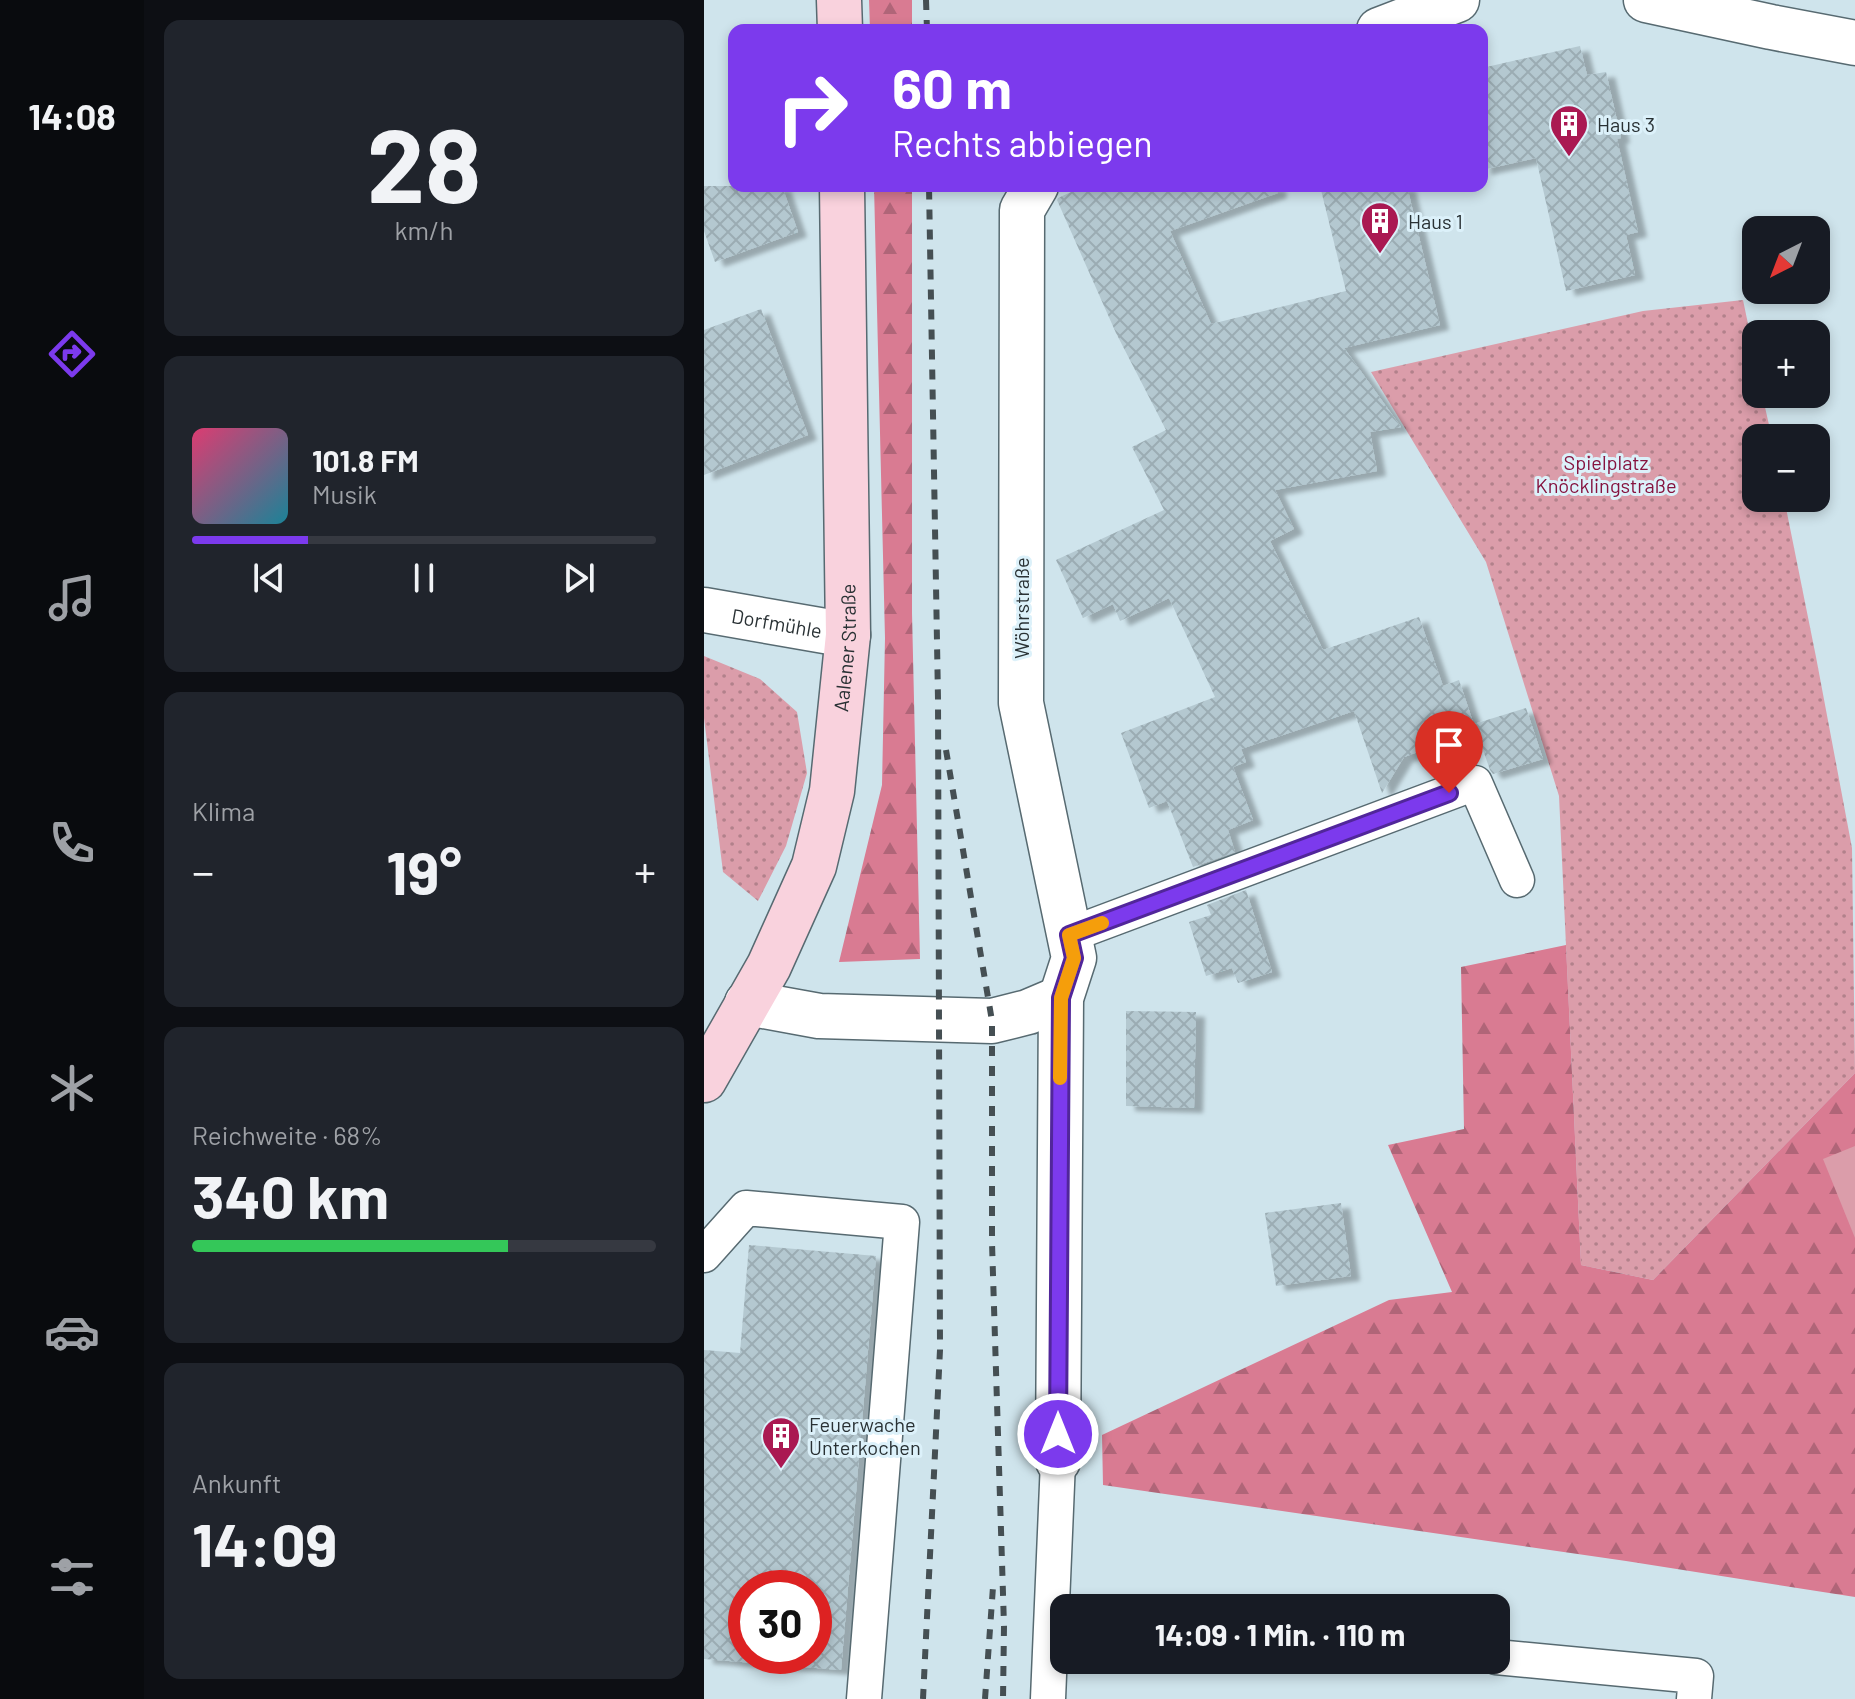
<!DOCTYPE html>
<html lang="de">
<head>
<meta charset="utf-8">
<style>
	:root { --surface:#171b24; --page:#20242c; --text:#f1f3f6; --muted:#9ea1a6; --line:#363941; --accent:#7c3aed }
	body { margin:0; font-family:Barlow,sans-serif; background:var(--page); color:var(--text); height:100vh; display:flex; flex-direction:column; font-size:30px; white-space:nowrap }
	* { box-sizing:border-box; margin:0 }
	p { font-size:26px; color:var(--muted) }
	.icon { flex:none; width:44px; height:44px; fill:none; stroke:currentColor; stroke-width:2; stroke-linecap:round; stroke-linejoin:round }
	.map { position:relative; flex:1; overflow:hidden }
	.drawer { display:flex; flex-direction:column; gap:20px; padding:20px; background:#0d0f14; width:560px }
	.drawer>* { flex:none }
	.hud { position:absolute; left:24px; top:24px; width:760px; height:168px; border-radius:16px; box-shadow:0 4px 12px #0003; background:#7c3aed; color:#fff; overflow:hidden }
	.needle { width:52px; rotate:222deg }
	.buttons { position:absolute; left:1038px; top:216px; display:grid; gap:16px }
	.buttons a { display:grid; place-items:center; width:88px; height:88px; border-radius:16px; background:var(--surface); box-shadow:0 4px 12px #0003; font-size:40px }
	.speed { position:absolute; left:24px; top:1570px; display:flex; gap:16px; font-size:40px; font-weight:700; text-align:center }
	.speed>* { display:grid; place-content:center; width:104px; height:104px; border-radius:50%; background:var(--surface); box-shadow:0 4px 12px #0003; line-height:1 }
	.speed .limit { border:12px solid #d22; background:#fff; color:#111 }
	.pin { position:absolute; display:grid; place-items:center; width:68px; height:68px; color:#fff; margin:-82px -34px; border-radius:50% 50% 50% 0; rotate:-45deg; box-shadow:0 0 8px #0007 }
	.pin .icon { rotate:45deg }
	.me { position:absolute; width:88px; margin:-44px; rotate:0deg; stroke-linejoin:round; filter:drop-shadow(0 0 6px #0008) }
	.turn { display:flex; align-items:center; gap:28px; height:168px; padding:0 32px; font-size:36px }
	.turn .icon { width:104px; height:104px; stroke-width:2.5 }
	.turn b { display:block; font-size:56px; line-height:68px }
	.big { font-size:60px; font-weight:700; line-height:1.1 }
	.drawer .card { flex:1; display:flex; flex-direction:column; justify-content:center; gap:12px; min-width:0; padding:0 28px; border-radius:16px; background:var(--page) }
	.drawer .dial { align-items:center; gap:0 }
	.dial b { font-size:104px; line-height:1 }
	.song { display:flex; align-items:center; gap:24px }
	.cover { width:96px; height:96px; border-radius:12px; background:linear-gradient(135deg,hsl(340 70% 55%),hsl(190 70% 35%)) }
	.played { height:8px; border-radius:4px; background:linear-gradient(90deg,var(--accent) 25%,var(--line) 25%) }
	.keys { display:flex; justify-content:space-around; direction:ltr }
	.heat { display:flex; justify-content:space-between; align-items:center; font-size:44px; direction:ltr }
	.charge { height:12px; border-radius:6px; background:linear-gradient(90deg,#34c759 68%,var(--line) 0) }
	.trip { position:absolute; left:346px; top:1594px; width:460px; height:80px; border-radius:16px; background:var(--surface); box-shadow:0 4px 12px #0003; font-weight:700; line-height:80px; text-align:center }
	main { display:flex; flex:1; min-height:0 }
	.tabs { display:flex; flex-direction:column; width:144px; justify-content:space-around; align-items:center; background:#090b0e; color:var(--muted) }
	.tabs .icon { width:56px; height:56px }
	.tabs .current { color:var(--accent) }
	.tabs b { font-size:36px; color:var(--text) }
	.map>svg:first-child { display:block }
	.grass { fill:url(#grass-dots) }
	.forest { fill:url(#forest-firs) }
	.garden { fill:#db9daa }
	.building { fill:url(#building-cross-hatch); fill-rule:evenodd; filter:url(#shadow) }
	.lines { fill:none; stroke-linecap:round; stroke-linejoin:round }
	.lane-casing { stroke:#576a71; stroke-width:37 }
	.street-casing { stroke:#576a71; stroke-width:47 }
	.secondary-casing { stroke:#576a71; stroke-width:47 }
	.lane { stroke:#fff; stroke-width:34 }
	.street { stroke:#fff; stroke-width:44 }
	.secondary { stroke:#f9d2dd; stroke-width:44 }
	.rail { stroke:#454f53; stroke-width:6; stroke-dasharray:10 10; stroke-linecap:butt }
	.route-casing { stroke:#51269a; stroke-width:20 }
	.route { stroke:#7c3aed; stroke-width:14 }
	.slow { stroke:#f59e0b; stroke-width:14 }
	.labels { text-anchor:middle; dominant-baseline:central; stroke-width:6; stroke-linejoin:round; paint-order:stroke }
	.poi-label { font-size:20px; fill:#293134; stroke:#dcf1fa; text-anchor:start }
	.park-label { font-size:20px; fill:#86133f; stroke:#dcf1fa }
	.street-label { font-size:20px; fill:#293134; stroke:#dcf1fa }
</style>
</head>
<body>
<main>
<nav class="tabs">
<b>14:08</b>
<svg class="icon current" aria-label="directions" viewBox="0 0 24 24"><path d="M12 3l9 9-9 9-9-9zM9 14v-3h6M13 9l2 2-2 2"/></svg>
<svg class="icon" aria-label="music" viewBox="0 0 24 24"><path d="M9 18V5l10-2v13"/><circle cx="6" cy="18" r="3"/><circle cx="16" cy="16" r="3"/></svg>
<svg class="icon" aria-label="phone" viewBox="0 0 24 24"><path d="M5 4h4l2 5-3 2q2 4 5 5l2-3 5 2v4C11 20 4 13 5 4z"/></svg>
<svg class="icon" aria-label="climate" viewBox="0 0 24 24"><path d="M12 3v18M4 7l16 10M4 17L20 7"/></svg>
<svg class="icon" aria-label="car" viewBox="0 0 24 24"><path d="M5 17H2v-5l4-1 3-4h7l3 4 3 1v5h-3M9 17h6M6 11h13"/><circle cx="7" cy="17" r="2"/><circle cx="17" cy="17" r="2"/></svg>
<svg class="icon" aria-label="filters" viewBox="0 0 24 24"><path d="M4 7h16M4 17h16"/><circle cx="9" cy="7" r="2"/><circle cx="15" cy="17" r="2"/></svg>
</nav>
<section class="drawer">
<div class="card dial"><b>28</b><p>km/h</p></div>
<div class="card">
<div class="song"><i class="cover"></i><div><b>101.8 FM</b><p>Musik</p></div></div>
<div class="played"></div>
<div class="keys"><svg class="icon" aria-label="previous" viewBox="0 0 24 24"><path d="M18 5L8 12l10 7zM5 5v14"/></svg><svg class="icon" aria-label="pause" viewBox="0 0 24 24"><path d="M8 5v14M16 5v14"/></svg><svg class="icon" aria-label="next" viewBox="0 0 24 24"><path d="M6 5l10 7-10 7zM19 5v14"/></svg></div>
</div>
<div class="card"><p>Klima</p>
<div class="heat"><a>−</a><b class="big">19°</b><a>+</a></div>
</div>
<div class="card"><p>Reichweite · 68%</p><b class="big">340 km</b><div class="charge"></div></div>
<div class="card"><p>Ankunft</p><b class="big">14:09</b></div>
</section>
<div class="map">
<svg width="1151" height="1699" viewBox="0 0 1151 1699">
	<defs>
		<pattern id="grass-dots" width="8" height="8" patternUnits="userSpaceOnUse" patternTransform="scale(2)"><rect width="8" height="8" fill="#db9daa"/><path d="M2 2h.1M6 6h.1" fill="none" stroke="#b2818b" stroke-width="1.8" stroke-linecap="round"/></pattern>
		<pattern id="forest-firs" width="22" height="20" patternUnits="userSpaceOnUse" patternTransform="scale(2)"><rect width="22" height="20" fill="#d97b92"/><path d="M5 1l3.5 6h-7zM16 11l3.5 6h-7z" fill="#b06578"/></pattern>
		<pattern id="building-cross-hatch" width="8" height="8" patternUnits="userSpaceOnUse" patternTransform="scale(2)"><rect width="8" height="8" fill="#b4c8d0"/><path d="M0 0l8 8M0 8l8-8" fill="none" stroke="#9bacb3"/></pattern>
		<filter id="shadow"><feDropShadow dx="9" dy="5" stdDeviation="2" flood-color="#0004"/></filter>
	</defs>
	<rect width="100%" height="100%" fill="#cfe4ec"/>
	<path class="grass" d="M 1039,300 L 1052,362 L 1052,394 L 1058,394 L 1068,438 L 1052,438 L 1052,498 L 1080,498 L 1112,657 L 1148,848 L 1151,1073 L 949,1280 L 877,1265 L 855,796 L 782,562 L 667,372 L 939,311 Z
		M 0,656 L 56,679 L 93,712 L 103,773 L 82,846 L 54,901 L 19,872 L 0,718 Z"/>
	<path class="forest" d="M 165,0 L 208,0 L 208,30 L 166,30 Z
		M 170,186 L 208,186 L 208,613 L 216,959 L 135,962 L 178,785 L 181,638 Z
		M 862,945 L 877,1265 L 949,1280 L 1151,1073 L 1151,1597 L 922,1561 L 399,1485 L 398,1435 L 685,1300 L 748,1292 L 684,1145 L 760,1129 L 757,967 Z"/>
	<path class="garden" d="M 1151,1146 L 1151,1238 L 1119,1159 Z"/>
	<path class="building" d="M 876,46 L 883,75 L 902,72 L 917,138 L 913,139 L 934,232 L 922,235 L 931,275 L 862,291 L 832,158 L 778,170 L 778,68 Z
		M 0,186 L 78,186 L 94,232 L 11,262 L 0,231 Z
		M 380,186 L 573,186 L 574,193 L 466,231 L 507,324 L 642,291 L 616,186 L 703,186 L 736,325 L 640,348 L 697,427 L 666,432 L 673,471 L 571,490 L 590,529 L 566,541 L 619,650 L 715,617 L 739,686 L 755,680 L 772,731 L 700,757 L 678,793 L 650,711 L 537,749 L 542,762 L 529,767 L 549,820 L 524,830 L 531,852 L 489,867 L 463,801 L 445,808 L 417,733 L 511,697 L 465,598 L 416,621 L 409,604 L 379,618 L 352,560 L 460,510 L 428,447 L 462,430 L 412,333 L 353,200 L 354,198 Z
		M 57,309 L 104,435 L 0,475 L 0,330 Z
		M 822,708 L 839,759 L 789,774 L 786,770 L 770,724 Z
		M 542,890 L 568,972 L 534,983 L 528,968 L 502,976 L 485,922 L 507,915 L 503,905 Z
		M 422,1011 L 492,1012 L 490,1108 L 422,1106 Z
		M 637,1203 L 647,1276 L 572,1286 L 561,1213 Z
		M 45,1245 L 172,1256 L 137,1670 L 0,1659 L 0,1350 L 36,1353 ZM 42,1588 L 110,1588 L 110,1656 L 42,1656 Z"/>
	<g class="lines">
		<defs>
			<path id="lane" d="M 365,935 L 771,783 L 813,880
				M 0,1255 L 42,1208 L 198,1222 L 160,1699
				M 792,1657 L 992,1676 L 990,1699
				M 344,1699 L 354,1461"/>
			<g id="street">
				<path d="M 942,0 L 1067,27 L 1151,43"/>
				<path d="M 675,30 L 753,0"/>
				<path d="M 332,186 L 318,210 L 317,703 L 370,958 L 357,998 L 354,1461"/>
				<path id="s1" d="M 0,610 L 144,635"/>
				<path d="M 43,1003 L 115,1016 L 288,1021 L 324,1012 L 357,998"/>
			</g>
			<g id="secondary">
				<path d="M 135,0 L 136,30"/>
				<path id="s2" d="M 0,1080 L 65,966 L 110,866 L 128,791 L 144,635 L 138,186"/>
			</g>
		</defs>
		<use href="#lane" class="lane-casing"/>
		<use href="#street" class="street-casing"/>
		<use href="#secondary" class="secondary-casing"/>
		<use href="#lane" class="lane"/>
		<use href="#street" class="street"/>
		<use href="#secondary" class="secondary"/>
		<path class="rail" d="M 222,0 L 223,30
			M 242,750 L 288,1021 L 288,1243 L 300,1626 L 299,1699
			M 219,1699 L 236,1350 L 234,699 L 225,186
			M 281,1699 L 289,1587"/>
	</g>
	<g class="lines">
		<defs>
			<path id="route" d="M 354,1434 L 357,998 L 370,958 L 365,935 L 745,793"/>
		</defs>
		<use href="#route" class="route-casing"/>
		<use href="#route" class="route"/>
		<path class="slow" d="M 356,1078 L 357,998 L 370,958 L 365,935 L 398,923"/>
	</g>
	<defs>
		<symbol id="building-pin" viewBox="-11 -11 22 30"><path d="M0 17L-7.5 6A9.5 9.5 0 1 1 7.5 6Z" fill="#aa1952" stroke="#dcf1fa"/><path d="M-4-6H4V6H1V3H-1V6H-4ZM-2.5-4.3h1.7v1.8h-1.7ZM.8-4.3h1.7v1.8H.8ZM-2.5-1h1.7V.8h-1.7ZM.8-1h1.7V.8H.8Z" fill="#fff"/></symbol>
	</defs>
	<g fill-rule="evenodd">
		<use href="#building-pin" x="843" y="102" width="44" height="60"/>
		<use href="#building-pin" x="654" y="199" width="44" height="60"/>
		<use href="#building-pin" x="55" y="1414" width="44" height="60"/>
	</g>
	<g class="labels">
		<g class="poi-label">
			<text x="893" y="124">Haus 3</text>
			<text x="704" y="221">Haus 1</text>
			<text x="105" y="1424">Feuerwache<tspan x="105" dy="23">Unterkochen</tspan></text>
		</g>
		<g class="park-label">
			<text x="902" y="462">Spielplatz<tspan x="902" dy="23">Knöcklingstraße</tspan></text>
		</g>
		<g class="street-label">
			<text transform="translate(317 608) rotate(-90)">Wöhrstraße</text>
			<text stroke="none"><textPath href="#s1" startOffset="74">Dorfmühle</textPath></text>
			<text stroke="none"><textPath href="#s2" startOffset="462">Aalener Straße</textPath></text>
		</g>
	</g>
</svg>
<div class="buttons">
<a><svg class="needle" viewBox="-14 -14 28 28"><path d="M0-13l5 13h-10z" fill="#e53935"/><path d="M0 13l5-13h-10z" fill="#9ea1a6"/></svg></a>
<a>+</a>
<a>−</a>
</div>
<div class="speed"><div class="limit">30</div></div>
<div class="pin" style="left:745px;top:793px;background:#d93025"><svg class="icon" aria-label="arrive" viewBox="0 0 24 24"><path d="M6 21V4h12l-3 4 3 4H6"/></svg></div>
<svg class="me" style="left:354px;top:1434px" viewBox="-20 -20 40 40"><circle r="17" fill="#7c3aed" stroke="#fff" stroke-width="3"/><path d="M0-11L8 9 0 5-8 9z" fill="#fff"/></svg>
<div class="trip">14:09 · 1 Min. · 110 m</div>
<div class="hud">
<div class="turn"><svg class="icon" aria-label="right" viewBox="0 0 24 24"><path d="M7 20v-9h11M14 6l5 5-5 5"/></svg><div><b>60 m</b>Rechts abbiegen</div></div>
</div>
</div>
</main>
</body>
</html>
